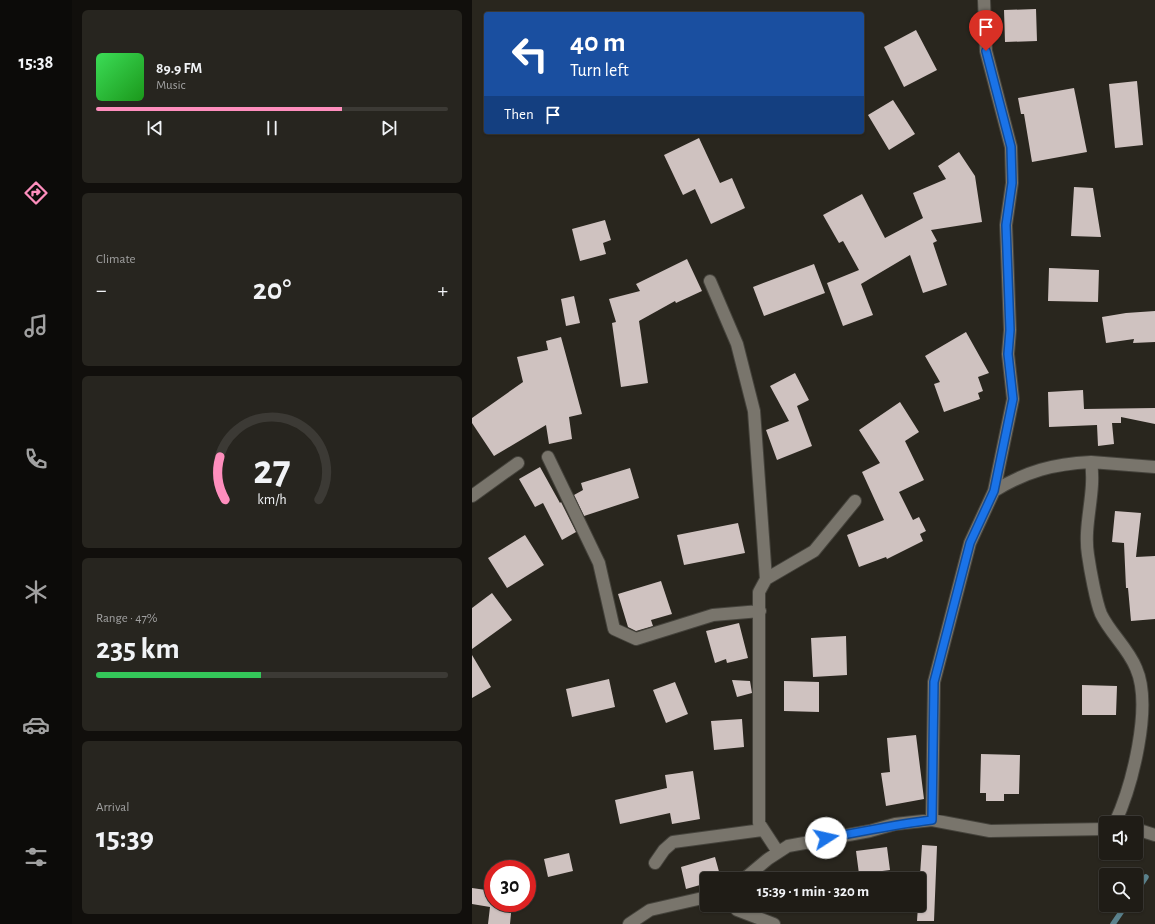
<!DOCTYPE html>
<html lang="en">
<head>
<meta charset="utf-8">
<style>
	:root { --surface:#1f1c16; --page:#27251f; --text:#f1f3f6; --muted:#a1a1a1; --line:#3c3a35; --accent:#fe8ebd }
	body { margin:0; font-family:"Alegreya Sans",sans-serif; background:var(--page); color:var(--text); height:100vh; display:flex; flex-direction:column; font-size:15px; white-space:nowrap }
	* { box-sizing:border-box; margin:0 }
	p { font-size:13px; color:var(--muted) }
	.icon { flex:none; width:22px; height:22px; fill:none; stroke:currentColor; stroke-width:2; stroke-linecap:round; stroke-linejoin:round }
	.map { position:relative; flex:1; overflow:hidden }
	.panel { display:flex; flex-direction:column; gap:10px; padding:10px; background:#110f0c; width:400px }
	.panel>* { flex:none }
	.banner { position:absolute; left:12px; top:12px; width:380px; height:122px; border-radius:4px; box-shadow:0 1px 3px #0004,0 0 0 1px var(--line); background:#1a4fa0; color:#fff; overflow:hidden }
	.tools { position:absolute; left:627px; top:816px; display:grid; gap:8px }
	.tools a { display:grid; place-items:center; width:44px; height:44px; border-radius:4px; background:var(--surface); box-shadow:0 1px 3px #0004,0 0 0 1px var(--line); font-size:20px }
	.speed { position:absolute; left:12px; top:860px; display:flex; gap:8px; font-size:20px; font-weight:700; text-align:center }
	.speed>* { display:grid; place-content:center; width:52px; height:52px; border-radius:50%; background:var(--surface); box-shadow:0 1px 3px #0004,0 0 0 1px var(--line); line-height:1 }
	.speed .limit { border:6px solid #d22; background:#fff; color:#111 }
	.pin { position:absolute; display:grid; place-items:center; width:34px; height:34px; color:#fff; margin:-41px -17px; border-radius:50% 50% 50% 0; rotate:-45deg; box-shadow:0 0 4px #0007 }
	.pin .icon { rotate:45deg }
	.me { position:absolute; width:44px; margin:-22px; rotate:80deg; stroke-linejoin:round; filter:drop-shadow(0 0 3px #0008) }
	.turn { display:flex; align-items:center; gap:14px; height:84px; padding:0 20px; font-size:18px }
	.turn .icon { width:52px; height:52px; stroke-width:2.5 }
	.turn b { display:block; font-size:28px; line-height:34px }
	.then { display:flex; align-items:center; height:38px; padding:0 20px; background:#0003; gap:8px; font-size:15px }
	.big { font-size:30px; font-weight:600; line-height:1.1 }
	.panel .tile { flex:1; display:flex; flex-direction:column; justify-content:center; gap:6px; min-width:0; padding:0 14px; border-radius:6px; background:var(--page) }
	.panel .dial { align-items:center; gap:0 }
	.dial svg { height:104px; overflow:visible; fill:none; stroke:var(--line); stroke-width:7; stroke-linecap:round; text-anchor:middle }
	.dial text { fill:var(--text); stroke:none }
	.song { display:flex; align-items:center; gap:12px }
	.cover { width:48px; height:48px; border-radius:6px; background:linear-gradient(135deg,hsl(130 70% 55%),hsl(120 70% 35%)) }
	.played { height:4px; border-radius:2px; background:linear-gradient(90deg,var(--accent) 70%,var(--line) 70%) }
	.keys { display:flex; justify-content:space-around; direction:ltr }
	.heat { display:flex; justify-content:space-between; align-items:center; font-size:22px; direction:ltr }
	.charge { height:6px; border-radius:3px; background:linear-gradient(90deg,#34c759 47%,var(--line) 0) }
	.trip { position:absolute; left:228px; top:872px; width:226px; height:40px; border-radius:4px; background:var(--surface); box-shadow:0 1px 3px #0004,0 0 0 1px var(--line); font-weight:600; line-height:40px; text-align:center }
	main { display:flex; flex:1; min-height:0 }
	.menu { display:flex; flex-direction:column; width:72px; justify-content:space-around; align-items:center; background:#0c0b09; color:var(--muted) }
	.menu .icon { width:28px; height:28px }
	.menu .current { color:var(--accent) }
	.menu b { font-size:18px; color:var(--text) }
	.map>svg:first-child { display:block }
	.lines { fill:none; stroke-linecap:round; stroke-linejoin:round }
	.stream { stroke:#5b828d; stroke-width:5.5 }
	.building { fill:#cfc2c0 }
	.minor-casing { stroke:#45433c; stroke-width:14 }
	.minor { stroke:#79756c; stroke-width:12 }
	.route-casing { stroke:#114b97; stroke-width:10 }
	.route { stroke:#1a73e8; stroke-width:7 }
</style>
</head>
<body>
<main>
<nav class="menu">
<b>15:38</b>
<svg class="icon current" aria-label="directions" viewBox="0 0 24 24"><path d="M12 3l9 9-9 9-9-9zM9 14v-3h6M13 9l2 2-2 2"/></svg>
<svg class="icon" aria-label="music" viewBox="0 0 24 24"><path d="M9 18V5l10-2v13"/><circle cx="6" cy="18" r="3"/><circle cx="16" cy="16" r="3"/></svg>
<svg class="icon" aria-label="phone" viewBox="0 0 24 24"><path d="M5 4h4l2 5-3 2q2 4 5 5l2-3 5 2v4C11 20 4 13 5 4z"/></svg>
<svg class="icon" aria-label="climate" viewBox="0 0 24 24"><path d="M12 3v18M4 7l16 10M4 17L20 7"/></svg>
<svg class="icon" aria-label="car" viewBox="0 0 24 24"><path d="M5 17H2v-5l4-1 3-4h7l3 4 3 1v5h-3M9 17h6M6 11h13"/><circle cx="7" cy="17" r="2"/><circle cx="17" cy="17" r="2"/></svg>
<svg class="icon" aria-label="filters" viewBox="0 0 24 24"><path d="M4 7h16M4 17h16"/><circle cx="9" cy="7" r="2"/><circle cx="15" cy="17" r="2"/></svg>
</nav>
<section class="panel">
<div class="tile">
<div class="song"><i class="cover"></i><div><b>89.9 FM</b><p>Music</p></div></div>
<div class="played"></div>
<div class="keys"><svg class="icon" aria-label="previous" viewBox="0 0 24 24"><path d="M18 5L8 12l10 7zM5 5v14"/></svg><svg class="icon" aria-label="pause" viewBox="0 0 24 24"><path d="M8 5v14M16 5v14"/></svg><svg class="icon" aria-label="next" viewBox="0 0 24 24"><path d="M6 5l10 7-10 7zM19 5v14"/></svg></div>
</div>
<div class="tile"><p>Climate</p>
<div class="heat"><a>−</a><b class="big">20°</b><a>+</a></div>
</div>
<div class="tile dial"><svg viewBox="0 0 100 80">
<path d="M14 69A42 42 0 1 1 86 69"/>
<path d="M14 69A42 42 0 0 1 10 36" stroke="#fe8ebd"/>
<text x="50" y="56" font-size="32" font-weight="700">27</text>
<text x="50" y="72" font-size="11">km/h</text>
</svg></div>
<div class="tile"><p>Range · 47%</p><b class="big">235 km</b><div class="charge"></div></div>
<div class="tile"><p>Arrival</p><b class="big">15:39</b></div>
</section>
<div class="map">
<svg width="683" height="924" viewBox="0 0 683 924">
	<rect width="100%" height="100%" fill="#29261e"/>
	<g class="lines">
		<path class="stream" d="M 664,892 L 674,877
			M 641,924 L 654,905"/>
	</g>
	<path class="building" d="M 564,9 L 565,41 L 533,42 L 532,10 Z
		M 444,30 L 465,70 L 432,87 L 412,47 Z
		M 665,81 L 671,145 L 643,148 L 637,84 Z
		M 602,88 L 615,152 L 560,162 L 552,114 L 549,114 L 546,98 Z
		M 421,100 L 443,134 L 417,150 L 396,115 Z
		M 227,138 L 248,183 L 260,178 L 273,208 L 239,224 L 223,189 L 211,195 L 192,155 Z
		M 487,152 L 503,176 L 510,222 L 459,230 L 465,241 L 461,243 L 475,285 L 451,293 L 438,255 L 389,284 L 401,315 L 371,326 L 355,283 L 387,270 L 371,241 L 367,243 L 351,215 L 390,194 L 413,238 L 451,218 L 441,193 L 474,179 L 466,166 Z
		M 602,187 L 621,188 L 629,237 L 599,236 Z
		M 133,220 L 139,240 L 131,243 L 134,254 L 108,261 L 100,229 Z
		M 215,259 L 230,291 L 204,303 L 203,301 L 167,321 L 176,383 L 149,387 L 140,323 L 144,322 L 137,299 L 168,291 L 164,284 Z
		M 342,264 L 353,293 L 292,316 L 281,287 Z
		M 577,268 L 627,270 L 626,302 L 576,301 Z
		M 102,296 L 108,323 L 94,326 L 89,299 Z
		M 683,311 L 683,342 L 661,343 L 662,339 L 634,343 L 630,317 L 654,313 Z
		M 494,332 L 517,373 L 506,377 L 511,391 L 506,393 L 508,399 L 472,412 L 462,384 L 468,382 L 453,356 Z
		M 89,337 L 110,414 L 97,417 L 100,439 L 77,444 L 74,425 L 22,456 L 0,423 L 0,418 L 51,382 L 45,357 L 76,350 L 74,341 Z
		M 323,373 L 337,400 L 325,406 L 340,446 L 305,460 L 294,430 L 317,421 L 298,386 Z
		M 611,390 L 612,409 L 683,408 L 683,424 L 649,417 L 649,423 L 640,423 L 642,444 L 626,446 L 625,425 L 577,427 L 576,392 Z
		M 428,402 L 447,432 L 433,441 L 452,480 L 427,492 L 441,520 L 447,517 L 454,531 L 448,534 L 451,541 L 415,559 L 414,557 L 387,567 L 375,535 L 412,520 L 390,472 L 408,463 L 387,430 Z
		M 68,467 L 88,503 L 89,502 L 104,532 L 90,540 L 71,503 L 63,507 L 47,479 Z
		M 158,468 L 167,498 L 112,516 L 102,495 L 111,490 L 109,483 Z
		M 643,511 L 669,513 L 664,557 L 683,556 L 683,619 L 659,621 L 656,588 L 654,588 L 652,543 L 640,542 Z
		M 266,523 L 273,553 L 212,565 L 205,535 Z
		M 53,535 L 72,565 L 35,588 L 16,558 Z
		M 189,581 L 200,614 L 179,620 L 181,626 L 164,631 L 156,627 L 146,594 Z
		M 20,593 L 40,620 L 0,649 L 0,608 Z
		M 267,623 L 276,658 L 255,663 L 254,659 L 243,663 L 234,631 Z
		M 374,636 L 375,675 L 341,677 L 339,638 Z
		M 0,655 L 19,687 L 0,698 Z
		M 137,679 L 143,707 L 100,717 L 94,689 Z
		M 260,680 L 278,681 L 280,693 L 265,697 Z
		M 312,681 L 347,682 L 347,712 L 312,711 Z
		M 203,682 L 216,714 L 194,723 L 181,690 Z
		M 610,685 L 645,686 L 644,715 L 610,715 Z
		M 270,719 L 272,747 L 242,750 L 239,721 Z
		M 444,735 L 452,799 L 414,806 L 409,773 L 418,772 L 415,738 Z
		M 509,754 L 548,755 L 547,794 L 532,794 L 532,801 L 514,801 L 514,793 L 508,793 Z
		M 221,771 L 228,819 L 200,824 L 198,813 L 148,824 L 143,800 L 195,788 L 193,775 Z
		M 450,845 L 465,846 L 462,921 L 445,921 Z
		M 415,847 L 418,870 L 387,874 L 384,851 Z
		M 97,853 L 101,871 L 76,877 L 72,859 Z
		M 243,857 L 249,879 L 235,879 L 235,883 L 214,889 L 209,867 Z
		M 0,888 L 21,891 L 21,903 L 40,903 L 38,924 L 16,924 L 18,907 L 0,904 Z"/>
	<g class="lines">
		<defs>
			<path id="minor" d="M 512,0 L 514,51 L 539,147 L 540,183 L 534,225 L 538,330 L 536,354 L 541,399 L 522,491 C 555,471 581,464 619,462 C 624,493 611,524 616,555 C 618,569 624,602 629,614 C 638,633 656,648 664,668 C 681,706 660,786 643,823
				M 238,281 L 265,344 L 282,411 L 294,579
				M 76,457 L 127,563 L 142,629 L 164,639 L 241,615 L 288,611
				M 619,462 L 683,467
				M 0,496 L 46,463
				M 460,820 L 462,682 L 498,543 L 522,491
				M 664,829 L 683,835
				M 306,852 L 287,823 L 287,592 L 294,579 L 342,551 L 383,501
				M 183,863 L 192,850 L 201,842 L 290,830
				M 272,879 L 296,859 L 316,846 L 398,831 L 423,824 L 460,820 L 518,831 L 634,829
				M 261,905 L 265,910 L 302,924
				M 157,924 L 178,910 L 235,897"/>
		</defs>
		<use href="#minor" class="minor-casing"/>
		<use href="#minor" class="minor"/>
	</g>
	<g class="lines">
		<defs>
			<path id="route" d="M 354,838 C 390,832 425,824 460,820 L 462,682 L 498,543 L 522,491 L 541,399 L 536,354 L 538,330 L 534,225 L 540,183 L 539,147 L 514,51"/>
		</defs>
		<use href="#route" class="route-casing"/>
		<use href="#route" class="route"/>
	</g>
</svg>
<div class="tools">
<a><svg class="icon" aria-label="sound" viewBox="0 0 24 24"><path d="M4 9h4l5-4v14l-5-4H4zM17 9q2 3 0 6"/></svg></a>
<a><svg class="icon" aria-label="search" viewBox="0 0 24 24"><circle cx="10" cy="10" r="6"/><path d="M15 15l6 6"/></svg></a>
</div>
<div class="speed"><div class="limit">30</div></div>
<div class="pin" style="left:514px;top:51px;background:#d93025"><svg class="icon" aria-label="arrive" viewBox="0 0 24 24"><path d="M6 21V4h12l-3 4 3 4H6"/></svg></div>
<svg class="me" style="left:354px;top:838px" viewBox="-20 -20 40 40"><circle r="19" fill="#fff"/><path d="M0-13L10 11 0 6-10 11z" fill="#1a73e8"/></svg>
<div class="trip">15:39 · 1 min · 320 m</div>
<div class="banner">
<div class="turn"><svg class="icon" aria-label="left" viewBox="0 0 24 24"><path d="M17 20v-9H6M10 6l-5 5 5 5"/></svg><div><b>40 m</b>Turn left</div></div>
<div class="then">Then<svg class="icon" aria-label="arrive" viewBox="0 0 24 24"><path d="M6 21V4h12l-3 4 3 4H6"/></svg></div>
</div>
</div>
</main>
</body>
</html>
